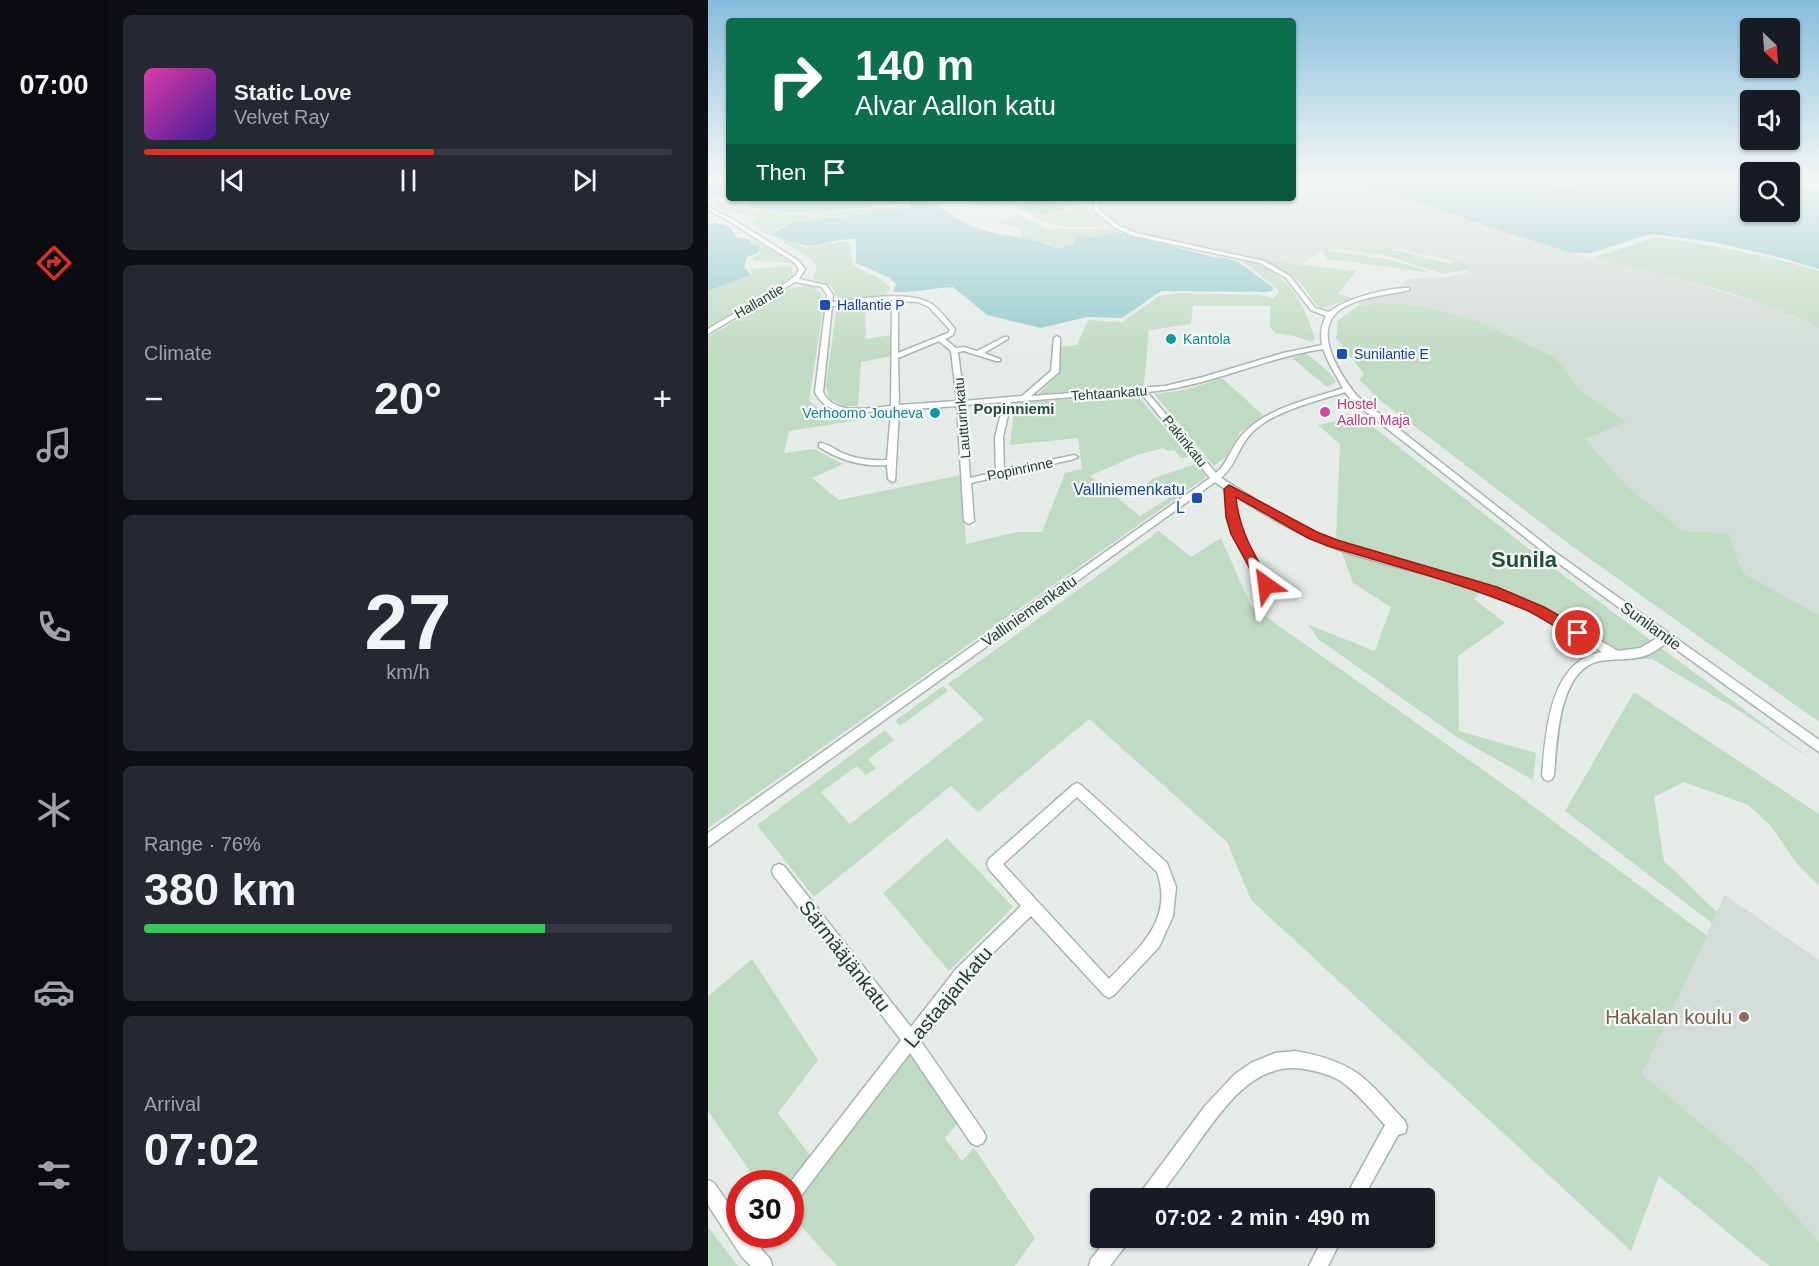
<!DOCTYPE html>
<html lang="en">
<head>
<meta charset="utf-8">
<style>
	:root { --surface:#171b24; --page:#242831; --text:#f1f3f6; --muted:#9ea1a6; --line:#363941; --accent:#d93025 }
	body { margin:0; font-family:Arial,sans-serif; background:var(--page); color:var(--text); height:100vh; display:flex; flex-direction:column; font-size:22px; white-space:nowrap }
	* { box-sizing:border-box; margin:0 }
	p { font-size:20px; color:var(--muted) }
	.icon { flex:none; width:33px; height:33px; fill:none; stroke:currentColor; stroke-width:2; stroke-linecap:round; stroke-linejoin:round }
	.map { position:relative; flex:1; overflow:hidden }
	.sheet { display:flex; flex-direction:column; gap:15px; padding:15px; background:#0d0f14; width:600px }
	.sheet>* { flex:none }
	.banner { position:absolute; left:18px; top:18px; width:570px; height:183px; border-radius:6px; box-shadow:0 2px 4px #0004; background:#0b6e4f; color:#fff; overflow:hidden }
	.needle { width:39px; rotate:155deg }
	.tools { position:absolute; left:1032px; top:18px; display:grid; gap:12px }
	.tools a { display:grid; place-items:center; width:60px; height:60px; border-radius:6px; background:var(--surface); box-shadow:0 2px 4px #0004; font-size:30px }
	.speed { position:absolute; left:18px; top:1170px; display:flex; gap:12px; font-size:30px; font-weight:700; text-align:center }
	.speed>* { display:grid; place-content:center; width:78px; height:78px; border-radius:50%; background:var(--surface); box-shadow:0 2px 4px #0004; line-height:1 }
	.speed .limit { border:9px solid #d22; background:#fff; color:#111 }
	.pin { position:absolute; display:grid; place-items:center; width:51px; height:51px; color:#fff; margin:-26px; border:3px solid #fff; border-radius:50%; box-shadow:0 2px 6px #0007 }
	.me { position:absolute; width:66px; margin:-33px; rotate:329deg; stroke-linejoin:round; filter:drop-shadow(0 0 4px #0008) }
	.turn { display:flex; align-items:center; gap:21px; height:126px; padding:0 30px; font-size:27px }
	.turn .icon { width:78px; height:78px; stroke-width:2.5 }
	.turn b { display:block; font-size:42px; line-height:51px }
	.then { display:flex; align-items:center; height:57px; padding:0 30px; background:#0003; gap:12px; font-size:22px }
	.big { font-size:45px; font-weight:700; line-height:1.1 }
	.sheet .widget { flex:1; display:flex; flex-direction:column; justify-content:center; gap:9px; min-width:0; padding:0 21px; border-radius:9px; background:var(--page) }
	.sheet .dial { align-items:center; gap:0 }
	.dial b { font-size:78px; line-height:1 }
	.song { display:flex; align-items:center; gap:18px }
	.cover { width:72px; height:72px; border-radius:9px; background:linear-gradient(135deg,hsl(320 70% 55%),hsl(260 70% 35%)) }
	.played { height:6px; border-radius:3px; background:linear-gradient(90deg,var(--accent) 55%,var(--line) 55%) }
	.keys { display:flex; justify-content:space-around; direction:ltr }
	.heat { display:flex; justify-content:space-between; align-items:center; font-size:33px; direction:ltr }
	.charge { height:9px; border-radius:4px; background:linear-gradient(90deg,#34c759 76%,var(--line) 0) }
	.trip { position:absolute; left:382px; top:1188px; width:345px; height:60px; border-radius:6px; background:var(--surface); box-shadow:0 2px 4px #0004; font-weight:700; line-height:60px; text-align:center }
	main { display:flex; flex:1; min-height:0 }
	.tab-bar { display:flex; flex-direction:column; width:108px; justify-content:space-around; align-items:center; background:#090b0e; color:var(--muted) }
	.tab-bar .icon { width:42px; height:42px }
	.tab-bar .on { color:var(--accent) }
	.tab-bar b { font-size:27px; color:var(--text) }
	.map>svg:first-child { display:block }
	.built { fill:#d3dcd6 }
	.green { fill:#c0dbc3 }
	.water { fill:#93cbca }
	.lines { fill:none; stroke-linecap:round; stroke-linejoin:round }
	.minor-casing { stroke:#a8b4ae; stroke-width:3 }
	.minor { fill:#fff; fill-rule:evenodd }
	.route { fill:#d93025; stroke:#8d1f18; stroke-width:1.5 }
	.transit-dot { fill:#1a4fb4; stroke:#f5f9f6; stroke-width:2 }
	.culture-dot { fill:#0f9aa8; stroke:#f5f9f6; stroke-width:2 }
	.hotel-dot { fill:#d1479c; stroke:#f5f9f6; stroke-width:2 }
	.education-dot { fill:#8d6e63; stroke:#f5f9f6; stroke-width:2 }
	.labels { text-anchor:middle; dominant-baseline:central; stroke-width:4.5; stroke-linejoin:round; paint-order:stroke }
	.far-street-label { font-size:14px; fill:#263c32; stroke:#f5f9f6 }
	.far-transit-label { font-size:14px; fill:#164399; stroke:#f5f9f6; text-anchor:start }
	.far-culture-label { font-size:14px; fill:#0d838f; stroke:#f5f9f6; text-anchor:start }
	.far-hotel-label { font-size:14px; fill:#b23c85; stroke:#f5f9f6; text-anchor:start }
	.far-neighbourhood-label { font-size:15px; font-weight:bold; fill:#244c3c; stroke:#f5f9f6 }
	.transit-label { font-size:16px; fill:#164399; stroke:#f5f9f6; text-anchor:end }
	.street-label { font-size:16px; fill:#263c32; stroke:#f5f9f6 }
	.near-street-label { font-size:20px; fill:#263c32; stroke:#f5f9f6 }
	.near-education-label { font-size:20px; fill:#785e54; stroke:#f5f9f6; text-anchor:end }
	.district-label { font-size:22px; font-weight:bold; fill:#244c3c; stroke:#f5f9f6 }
</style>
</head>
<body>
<main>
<nav class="tab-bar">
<b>07:00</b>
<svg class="icon on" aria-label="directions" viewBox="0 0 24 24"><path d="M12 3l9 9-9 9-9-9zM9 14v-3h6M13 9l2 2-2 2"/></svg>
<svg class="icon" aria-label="music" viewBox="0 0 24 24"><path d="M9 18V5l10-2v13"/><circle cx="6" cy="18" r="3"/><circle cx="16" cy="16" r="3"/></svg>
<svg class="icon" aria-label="phone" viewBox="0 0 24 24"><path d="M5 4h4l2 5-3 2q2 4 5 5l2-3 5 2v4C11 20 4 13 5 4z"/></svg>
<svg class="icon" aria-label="climate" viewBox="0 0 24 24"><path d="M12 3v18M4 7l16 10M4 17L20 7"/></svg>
<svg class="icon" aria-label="car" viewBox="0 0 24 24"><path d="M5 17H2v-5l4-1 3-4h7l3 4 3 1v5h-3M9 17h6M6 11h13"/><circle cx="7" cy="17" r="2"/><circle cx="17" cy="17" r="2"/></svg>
<svg class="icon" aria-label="filters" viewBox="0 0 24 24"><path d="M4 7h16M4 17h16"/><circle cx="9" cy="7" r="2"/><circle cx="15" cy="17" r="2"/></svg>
</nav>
<section class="sheet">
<div class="widget">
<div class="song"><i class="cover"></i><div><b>Static Love</b><p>Velvet Ray</p></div></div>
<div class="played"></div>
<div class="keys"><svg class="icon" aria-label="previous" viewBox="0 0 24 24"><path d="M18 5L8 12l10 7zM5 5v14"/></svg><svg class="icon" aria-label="pause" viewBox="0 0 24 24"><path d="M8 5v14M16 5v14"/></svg><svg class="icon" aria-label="next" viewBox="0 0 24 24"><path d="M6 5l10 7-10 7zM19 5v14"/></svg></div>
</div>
<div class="widget"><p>Climate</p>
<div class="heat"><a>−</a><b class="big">20°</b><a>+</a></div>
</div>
<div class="widget dial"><b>27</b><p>km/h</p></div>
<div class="widget"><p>Range · 76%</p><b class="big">380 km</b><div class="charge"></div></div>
<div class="widget"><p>Arrival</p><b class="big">07:02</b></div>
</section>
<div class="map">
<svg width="1111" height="1266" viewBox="0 0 1111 1266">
	<rect width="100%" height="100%" fill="#e5ece8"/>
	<path class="built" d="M 585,180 L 627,180 L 676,190 L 864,253 L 971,279 L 1060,305 L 1111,328 L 1111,615 L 1035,573 L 1020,533 L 975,531 L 920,487 L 877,439 L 917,421 L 872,390 L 847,357 L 777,324 L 732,310 L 693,303 L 652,305 L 645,298 L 689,288 L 700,279 L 743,276 L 761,272 L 757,270 L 761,265 L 693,249 L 615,250 L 593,264 L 553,260 L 508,253 L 426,234 L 400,225 L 377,205 L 350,217 L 334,217 L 301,207 L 275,207 L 252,198 L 585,198 Z
		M 1017,895 L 1111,960 L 1111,1242 L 1044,1166 L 934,1074 Z"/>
	<path class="green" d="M 40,200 L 30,207 L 88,215 L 197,205 L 197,208 L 85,223 L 64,231 L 60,235 L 42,223 L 50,218 L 13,209 L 7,205 L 17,201 Z
		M 377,205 L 400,225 C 373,230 341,228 319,213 C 344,220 353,216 377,205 Z
		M 310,215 L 341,229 L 404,229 L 409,232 L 388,237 L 368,235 L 365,245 L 349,249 L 338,243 L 312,239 L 315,229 L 288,223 Z
		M 949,237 C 1004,245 1058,255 1111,271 L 1111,328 C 1040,292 960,276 883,258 Z
		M 42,239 L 45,239 L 82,263 L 45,260 L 45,258 L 52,254 L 51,247 Z
		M 82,240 L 97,248 L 135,241 L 142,243 L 145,265 C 157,274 172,275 182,288 L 177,296 L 129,302 C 129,286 119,283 105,279 L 109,267 L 101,257 L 74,241 Z
		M 682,249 L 743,264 L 746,261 L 762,265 L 757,270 L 736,274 L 676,255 L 638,250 Z
		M 615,250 L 681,259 L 720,271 L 716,272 L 619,259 Z
		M 529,258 C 574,266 595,297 607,339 L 603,342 L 587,336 L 567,333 L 562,326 L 562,306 L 485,306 L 483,324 L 441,330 L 436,386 L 330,394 L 348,376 L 352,347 L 369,345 L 380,320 L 414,322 L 451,296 L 468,293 L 551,295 L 565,298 L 571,292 C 567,285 538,264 529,258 Z
		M 553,260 L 648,271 L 630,294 L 645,298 L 614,308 C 604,303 602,294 595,286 C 584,273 569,267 553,260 Z
		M 83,266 L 85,275 L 75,283 L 0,327 L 0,291 L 43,275 L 44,269 Z
		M 103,285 L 113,294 L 115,310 L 101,400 C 113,415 133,413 152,414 L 151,420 L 81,431 L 76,453 L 106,449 L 135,464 L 104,478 L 131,500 L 253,475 L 258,544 L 309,532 L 334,532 L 357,473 L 374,469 L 370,438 L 302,445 L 307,403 L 429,395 L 482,457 L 473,458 L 466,450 L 460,451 L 455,448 L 429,455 L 382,476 L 432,516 L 469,493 L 458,485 L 447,493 L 436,486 L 446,478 L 487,464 L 497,475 L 497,478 L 0,828 L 0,337 L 80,289 Z
		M 157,302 L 158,339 L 183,335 L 184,356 L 153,362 L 150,406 L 136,406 L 121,399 L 118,386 L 129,305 Z
		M 693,303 L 732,310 L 777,324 L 847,357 L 872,390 L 918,422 L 877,439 L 920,487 L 975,531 L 1020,533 L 1035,573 L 1111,615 L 1111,722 L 861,544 L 672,400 L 651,379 L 656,374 L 628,338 L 630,320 L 652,305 Z
		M 598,353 L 622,373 L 628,382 L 619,387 L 584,358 Z
		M 514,378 L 556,416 L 532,432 L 518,457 L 506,466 L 446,394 L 477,390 Z
		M 638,414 L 650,415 L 835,560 L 1104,760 L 1033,712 L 944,659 L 906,660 L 784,584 L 766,599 L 797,623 L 750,656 L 751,731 L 828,753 L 825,780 L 749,737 L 610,639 L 601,625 L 667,651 L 683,607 L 645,583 L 628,537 L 632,444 L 610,425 L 633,420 L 636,424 Z
		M 451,531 L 483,557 L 513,538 L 543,606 L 809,794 L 999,936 L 934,1074 L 1044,1166 L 1111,1242 L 1111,1266 L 1061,1266 L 951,1176 L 923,1251 L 543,900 L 519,842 L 381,719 L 270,812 L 243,786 L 106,897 L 49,825 L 177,730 L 186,740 L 160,759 L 168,768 L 158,775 L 149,766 L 113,792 L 142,824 L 276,719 L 240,684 Z
		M 235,686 L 240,691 L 192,726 L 187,721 Z
		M 926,692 L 1111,814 L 1111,886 L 1089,864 L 1063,826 L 1040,805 L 976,782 L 946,797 L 956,861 L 1009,912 L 1004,923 L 857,811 Z
		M 239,838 L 305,907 L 241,971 L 175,893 Z
		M 44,959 L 110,1060 L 70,1113 L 111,1167 L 201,1052 L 249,1124 L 237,1138 L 254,1161 L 266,1148 L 327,1238 L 307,1266 L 129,1266 L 83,1215 L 82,1184 L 52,1183 L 48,1180 L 0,1111 L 0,996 Z
		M 0,1227 L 30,1266 L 0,1266 Z"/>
	<path class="water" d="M 21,180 L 21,198 L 222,198 L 222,201 C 238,210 255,223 272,229 C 297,237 326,237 349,249 L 365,245 L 368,235 L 388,237 L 409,232 L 505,257 C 534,257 542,273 565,287 L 564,291 L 557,292 L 453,291 L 414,318 L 379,317 L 333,328 L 279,315 L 245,287 C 223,288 209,293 185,292 L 188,284 L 180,277 L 148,263 L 148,239 C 132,238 117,244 102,246 C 97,246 67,237 62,234 L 85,223 L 196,208 L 202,207 L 200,203 L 103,213 L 73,212 L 32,206 L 45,199 L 0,195 L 0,184 Z
		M 627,180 L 827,180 L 860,188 L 871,180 L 1004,180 L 1042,186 L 1042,212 L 1082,212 L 1082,187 L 1111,189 L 1111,269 L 1071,257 L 1004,242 L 943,234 L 882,253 L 864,253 L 757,219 L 753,215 L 737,212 L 676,190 Z
		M 274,198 L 333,198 L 278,207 L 263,201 Z
		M 329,201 L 362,204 L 364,205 C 336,219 333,214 304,206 Z
		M 8,223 L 21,226 L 29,237 L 40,239 L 44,244 L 51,247 L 50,253 L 39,257 L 36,267 L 43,275 L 0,291 L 0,224 Z"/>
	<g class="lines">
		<defs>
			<path id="minor" d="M 388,198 L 392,198 L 390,209 L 411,226 L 428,233 L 556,261 L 582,276 L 607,308 L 621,312 C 639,298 678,288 701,288 L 701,290 C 681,295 657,296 638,306 C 600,326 630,372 649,396 L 848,553 L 1111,740 L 1111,752 L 959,643 C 952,647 946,652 939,655 C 924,661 908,658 892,661 C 850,669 849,742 846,775 L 844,779 L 840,781 L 836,779 L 834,775 C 838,733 841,660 894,652 C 858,630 821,607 781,593 C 735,576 686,568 640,553 C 600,540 561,518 526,495 L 528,517 L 534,534 L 563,585 L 561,588 L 555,588 L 524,534 L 520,517 L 517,489 L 507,482 L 0,847 L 0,833 L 502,478 L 432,392 L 303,402 L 295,437 L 296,470 L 366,455 L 370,457 L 366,459 L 263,483 L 266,521 L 261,524 L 256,521 L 249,406 L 191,410 L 187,481 L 184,482 L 180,479 L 179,465 C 155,467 131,460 111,447 L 111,443 C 119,443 126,449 134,453 C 148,459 164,461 179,460 L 183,410 C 158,412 120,420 107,392 L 119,295 L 114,287 L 87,282 L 0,334 L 0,329 L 79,282 L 88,275 L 91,269 L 87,263 L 19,220 L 0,210 L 0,207 L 23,218 L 91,261 L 97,269 L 91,279 L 118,285 L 125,295 L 124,302 C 150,299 204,289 225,305 C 233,311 240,321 247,329 L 245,335 L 237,339 L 248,348 L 256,347 L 269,351 L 296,337 L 300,337 L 300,339 L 276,353 L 292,359 L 292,361 L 288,361 L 256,351 L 250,352 L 256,401 L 314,396 L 343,371 L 346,338 L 349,336 L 352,338 L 351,372 L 323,396 L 457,386 L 495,377 L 575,353 L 614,345 C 612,334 613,326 618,316 L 603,310 L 578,278 L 552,263 L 426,236 L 407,228 L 385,209 ZM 179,300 L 184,300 L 183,406 C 162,408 126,416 115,392 L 124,306 ZM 190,301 L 210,302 L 221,307 L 242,330 L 240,333 L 190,353 ZM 231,341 L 243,351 L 249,401 L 191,405 L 190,358 ZM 615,349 L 621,363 L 635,388 C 601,400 559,407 534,435 C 523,447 520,463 508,473 L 439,392 C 500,387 555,358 615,349 ZM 637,392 L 643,400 L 842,557 L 951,637 L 932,648 L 910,651 L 851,617 L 804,594 L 764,580 L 664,553 L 612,535 L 566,511 L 513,478 C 527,465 528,454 538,440 C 557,412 607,402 637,392 ZM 296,402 L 287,437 L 288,472 L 262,478 L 257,405 Z
				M 369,783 L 373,785 L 459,863 L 468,887 L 465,916 L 451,947 L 406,995 L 401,998 L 396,995 L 323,916 L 259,978 L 212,1040 L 275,1131 L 278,1137 L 275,1143 L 269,1146 L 263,1143 L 202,1053 L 88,1202 L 82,1205 L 82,1184 L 81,1184 L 193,1040 L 66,876 L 64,871 L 66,866 L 71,864 L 76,866 L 203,1027 L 249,968 L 313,906 L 281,869 L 279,864 L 281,859 L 365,785 ZM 369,797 L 449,872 C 466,920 431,948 401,979 L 295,864 Z
				M 587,1051 C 606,1054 624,1059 641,1068 C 663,1080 680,1104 697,1121 L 699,1127 L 697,1133 L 690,1135 L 655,1198 L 637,1198 L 677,1125 C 663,1110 648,1091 631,1080 C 620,1074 608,1071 596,1069 C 546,1061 516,1108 490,1143 C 477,1162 463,1180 450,1198 L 430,1198 L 433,1192 L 497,1106 L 527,1074 L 543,1063 L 567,1053 Z
				M 0,1180 L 6,1183 L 32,1220 L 32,1234 L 62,1234 L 53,1249 L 62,1259 L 64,1266 L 43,1266 L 34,1257 L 0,1205 Z
				M 400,1238 L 420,1238 L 418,1245 L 402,1266 L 381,1266 L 383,1259 Z
				M 615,1238 L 634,1238 L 620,1266 L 601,1266 Z"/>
		</defs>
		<use href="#minor" class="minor-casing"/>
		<use href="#minor" class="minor"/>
	</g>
	<linearGradient id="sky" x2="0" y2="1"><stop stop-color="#86bddc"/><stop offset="0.5" stop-color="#f3f6f5"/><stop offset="1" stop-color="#f3f6f5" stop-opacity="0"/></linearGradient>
	<rect width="1111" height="357" fill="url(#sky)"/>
	<path class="route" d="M 521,485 L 609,532 L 629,540 L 789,587 L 836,607 L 875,629 L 877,633 L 875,636 C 863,640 831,615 818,610 C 754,583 686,566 620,546 L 600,538 L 528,497 C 531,531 547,556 564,585 L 558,590 L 553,589 L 523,534 L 518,517 L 516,489 Z"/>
	<g class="transit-dot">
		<rect x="111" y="299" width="12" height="12" rx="3"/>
		<rect x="628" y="348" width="12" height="12" rx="3"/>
		<rect x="483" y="492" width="12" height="12" rx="3"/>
	</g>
	<g class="culture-dot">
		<circle cx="463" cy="339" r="6"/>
		<circle cx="227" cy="413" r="6"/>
	</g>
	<circle class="hotel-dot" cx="617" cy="412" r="6"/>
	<circle class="education-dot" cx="1036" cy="1017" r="6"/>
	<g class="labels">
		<g class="far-street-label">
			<text transform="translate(51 301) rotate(-30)">Hallantie</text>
			<text transform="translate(401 393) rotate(-4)">Tehtaankatu</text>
			<text transform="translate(254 418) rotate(-95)">Lautturinkatu</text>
			<text transform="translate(477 441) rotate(51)">Pakinkatu</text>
			<text transform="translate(312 469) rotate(-12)">Popinrinne</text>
		</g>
		<g class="far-transit-label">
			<text x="129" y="305">Hallantie P</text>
			<text x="646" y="354">Sunilantie E</text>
		</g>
		<g class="far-culture-label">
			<text x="475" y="339">Kantola</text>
			<text x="215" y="413" text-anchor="end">Verhoomo Jouheva</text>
		</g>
		<g class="far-hotel-label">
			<text x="629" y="404">Hostel<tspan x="629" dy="16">Aallon Maja</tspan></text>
		</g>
		<g class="far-neighbourhood-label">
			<text x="306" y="408">Popinniemi</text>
		</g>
		<g class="transit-label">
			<text x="477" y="489">Valliniemenkatu<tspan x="477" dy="18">L</tspan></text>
		</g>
		<g class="street-label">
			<text transform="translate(321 611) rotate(-35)">Valliniemenkatu</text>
			<text transform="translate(943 626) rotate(36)">Sunilantie</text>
		</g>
		<g class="near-street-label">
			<text transform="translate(137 956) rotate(52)">Särmääjänkatu</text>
			<text transform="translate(240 997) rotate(-50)">Lastaajankatu</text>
		</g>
		<g class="near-education-label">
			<text x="1024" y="1017">Hakalan koulu</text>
		</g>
		<g class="district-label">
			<text x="816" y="559">Sunila</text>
		</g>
	</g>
</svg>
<div class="tools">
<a><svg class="needle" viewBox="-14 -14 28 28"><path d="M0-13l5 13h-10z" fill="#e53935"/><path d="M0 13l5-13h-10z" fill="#9ea1a6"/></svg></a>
<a><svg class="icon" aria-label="sound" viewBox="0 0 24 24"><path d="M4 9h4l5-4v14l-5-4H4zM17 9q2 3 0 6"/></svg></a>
<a><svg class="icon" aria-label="search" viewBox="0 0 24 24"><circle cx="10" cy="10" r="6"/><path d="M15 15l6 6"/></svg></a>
</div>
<div class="speed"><div class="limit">30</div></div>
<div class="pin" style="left:870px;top:633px;background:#d93025"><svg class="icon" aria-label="arrive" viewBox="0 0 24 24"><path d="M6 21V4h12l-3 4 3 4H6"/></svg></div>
<svg class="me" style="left:558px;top:585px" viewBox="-20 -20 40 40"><path d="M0-17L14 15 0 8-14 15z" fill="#d93025" stroke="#fff" stroke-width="4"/></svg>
<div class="trip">07:02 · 2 min · 490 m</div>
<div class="banner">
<div class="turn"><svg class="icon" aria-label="right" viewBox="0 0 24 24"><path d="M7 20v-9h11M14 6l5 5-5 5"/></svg><div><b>140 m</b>Alvar Aallon katu</div></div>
<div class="then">Then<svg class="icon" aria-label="arrive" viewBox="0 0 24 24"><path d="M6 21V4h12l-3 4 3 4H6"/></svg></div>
</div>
</div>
</main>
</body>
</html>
